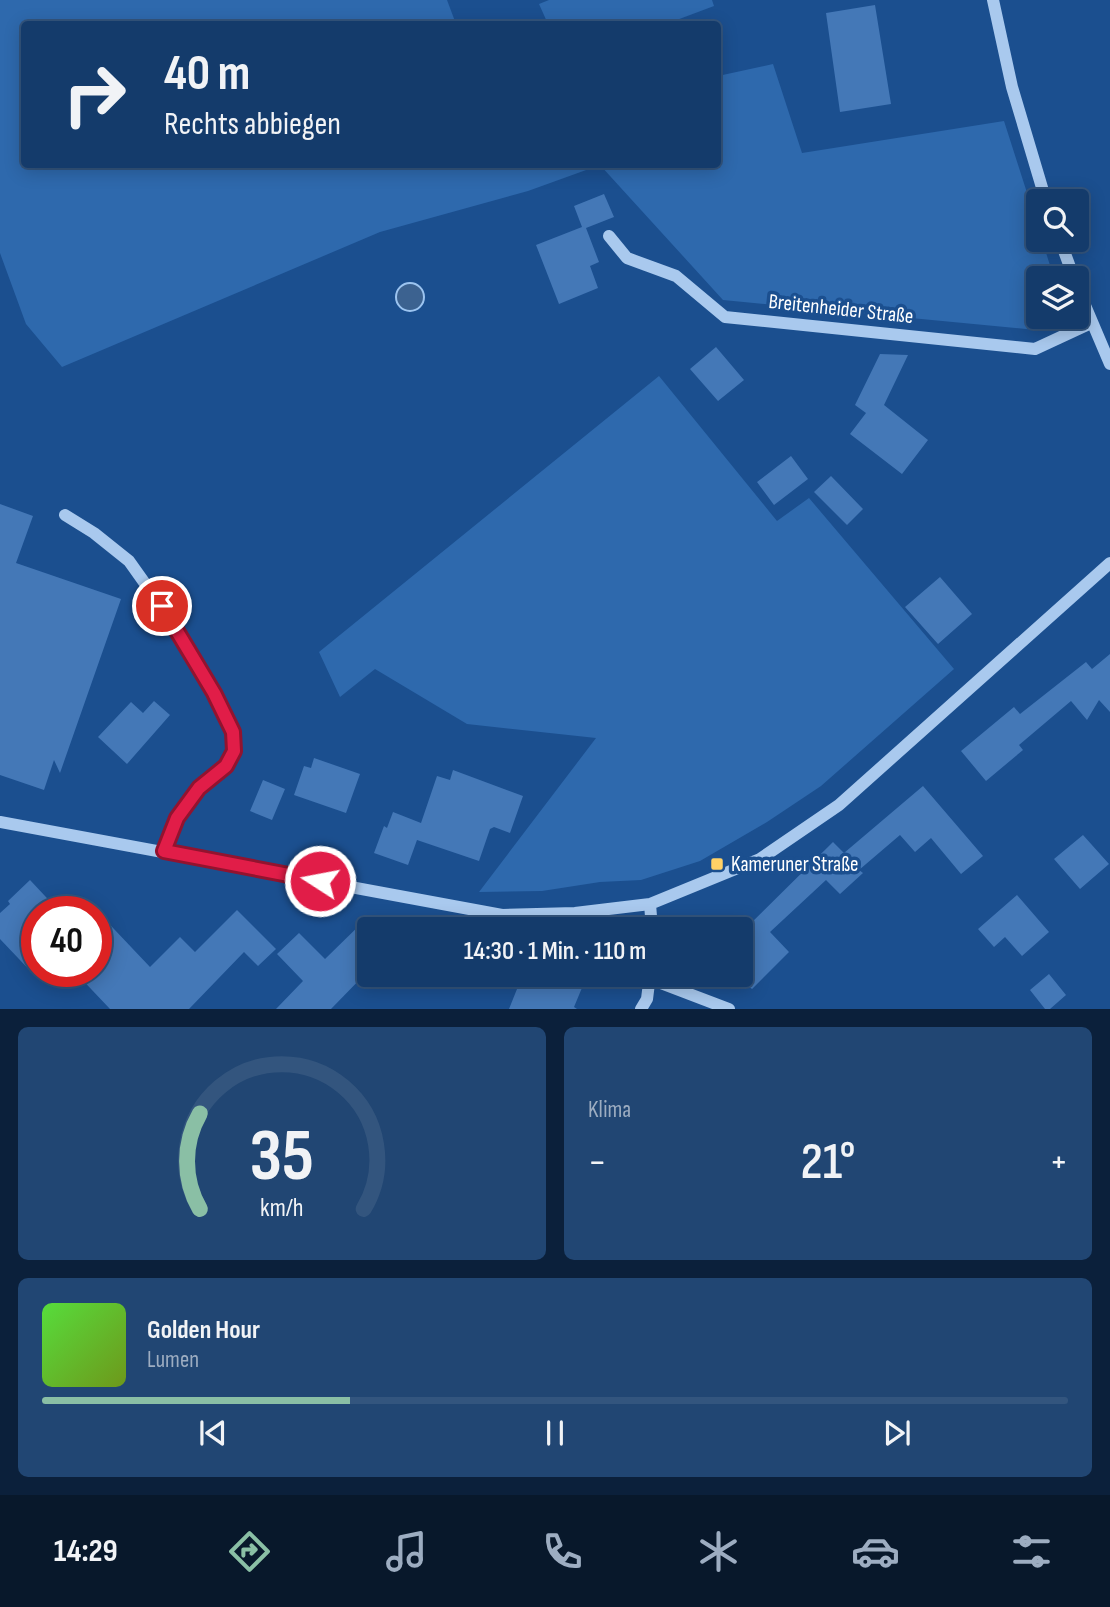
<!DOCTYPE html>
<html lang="de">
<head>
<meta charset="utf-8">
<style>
	:root { --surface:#143b6b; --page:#214673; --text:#f1f3f6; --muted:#9dadc1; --line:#33557e; --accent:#8abfa5 }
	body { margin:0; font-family:"Sofia Sans Condensed",sans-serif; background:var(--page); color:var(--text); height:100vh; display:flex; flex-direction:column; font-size:26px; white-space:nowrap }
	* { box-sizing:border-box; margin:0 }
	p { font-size:23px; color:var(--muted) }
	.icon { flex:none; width:38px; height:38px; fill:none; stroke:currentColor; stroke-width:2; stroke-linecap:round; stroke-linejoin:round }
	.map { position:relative; height:1009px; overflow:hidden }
	.side { display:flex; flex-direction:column; gap:18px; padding:18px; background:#0b203b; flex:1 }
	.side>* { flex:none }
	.guide { position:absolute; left:21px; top:21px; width:700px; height:147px; border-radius:7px; box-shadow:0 4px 18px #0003,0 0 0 2px var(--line); background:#143b6b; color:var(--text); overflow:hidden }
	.buttons { position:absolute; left:1026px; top:189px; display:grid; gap:14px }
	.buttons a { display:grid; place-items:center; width:63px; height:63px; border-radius:7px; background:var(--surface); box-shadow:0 4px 18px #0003,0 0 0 2px var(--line); font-size:35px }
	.speed { position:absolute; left:21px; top:896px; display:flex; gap:14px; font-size:35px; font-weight:700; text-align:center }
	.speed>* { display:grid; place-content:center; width:91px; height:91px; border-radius:50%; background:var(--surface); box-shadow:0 4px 18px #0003,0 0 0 2px var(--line); line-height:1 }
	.speed .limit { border:10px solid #d22; background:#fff; color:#111 }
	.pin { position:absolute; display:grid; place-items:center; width:60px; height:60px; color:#fff; margin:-30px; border:4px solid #fff; border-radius:50%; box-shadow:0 2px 7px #0007 }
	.me { position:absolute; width:77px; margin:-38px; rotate:281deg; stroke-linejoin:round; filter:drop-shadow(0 0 5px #0008) }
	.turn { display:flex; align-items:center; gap:24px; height:147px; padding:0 28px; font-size:32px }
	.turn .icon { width:91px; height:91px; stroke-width:2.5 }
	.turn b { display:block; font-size:49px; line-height:60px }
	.big { font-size:52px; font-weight:600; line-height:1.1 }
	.side .card { flex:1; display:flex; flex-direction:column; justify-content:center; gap:10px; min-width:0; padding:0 24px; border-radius:10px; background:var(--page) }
	.side .dial { align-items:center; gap:0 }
	.dial svg { height:182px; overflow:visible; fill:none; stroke:var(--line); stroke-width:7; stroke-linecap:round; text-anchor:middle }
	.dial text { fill:var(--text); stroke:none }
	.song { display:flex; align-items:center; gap:21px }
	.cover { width:84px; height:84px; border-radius:10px; background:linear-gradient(135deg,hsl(110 70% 55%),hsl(80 70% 35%)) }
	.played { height:7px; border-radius:4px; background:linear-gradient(90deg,var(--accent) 30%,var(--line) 30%) }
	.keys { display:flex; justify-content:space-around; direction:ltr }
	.heat { display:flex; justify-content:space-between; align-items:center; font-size:38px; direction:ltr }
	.side .tiles { flex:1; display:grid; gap:18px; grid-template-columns:1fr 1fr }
	.card:last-child { grid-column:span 2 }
	.trip { position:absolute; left:357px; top:917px; width:396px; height:70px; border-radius:7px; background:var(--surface); box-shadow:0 4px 18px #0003,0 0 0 2px var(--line); font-weight:600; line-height:70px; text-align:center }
	.menu { display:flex; height:112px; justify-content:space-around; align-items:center; background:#08182b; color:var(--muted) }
	.menu .icon { width:49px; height:49px }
	.menu .selected { color:var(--accent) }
	.menu b { font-size:32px; color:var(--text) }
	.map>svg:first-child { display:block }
	.green { fill:#2e69ad }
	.water { fill:#3c6290; stroke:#9cc4f0; stroke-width:2 }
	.building { fill:#4478b7 }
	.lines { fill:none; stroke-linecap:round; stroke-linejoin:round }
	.minor { stroke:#a9c9ee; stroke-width:12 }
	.route-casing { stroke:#92132f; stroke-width:18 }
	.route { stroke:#e11d48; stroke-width:12 }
	.poi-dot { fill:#ffd166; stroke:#1b4f8f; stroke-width:2.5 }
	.labels { text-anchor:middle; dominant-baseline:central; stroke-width:7; stroke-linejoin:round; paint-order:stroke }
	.street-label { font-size:21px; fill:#fff; stroke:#1b4f8f }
	.poi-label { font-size:21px; fill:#fff; stroke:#1b4f8f; text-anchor:start }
</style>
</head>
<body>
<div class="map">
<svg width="1110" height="1009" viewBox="0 0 1110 1009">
	<rect width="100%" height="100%" fill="#1b4f8f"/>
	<path class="green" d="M 0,0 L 447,0 L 456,24 L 24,24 L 24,164 L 600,165 L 528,191 L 380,232 L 62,367 L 26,324 L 0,253 Z
		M 549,0 L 712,0 L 714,6 L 666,24 L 548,24 L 539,4 Z
		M 773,64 L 802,153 L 1004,121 L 1038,227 L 1038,240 L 1042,240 L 1054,278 L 1038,278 L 1038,317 L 1060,317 L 1057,323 L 1036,330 L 723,300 L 600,165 L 718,164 L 718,76 Z
		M 659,376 L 777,521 L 809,498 L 954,669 L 821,786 L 767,822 L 700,861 L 641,880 L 600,882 L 542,891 L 479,892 L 596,738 L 467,724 L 375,669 L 340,697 L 319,652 Z"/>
	<path class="water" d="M396 297a14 14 0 1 1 28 0a14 14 0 1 1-28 0Z"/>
	<path class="building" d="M 875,5 L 891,104 L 840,112 L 826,13 Z
		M 604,194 L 614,217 L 586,228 L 599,262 L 590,266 L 598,288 L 559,304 L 536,245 L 582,227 L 574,206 Z
		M 716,347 L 744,380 L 718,401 L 690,369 Z
		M 880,354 L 908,355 L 884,405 L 928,440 L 902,474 L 850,434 L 866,413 L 855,405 Z
		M 791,456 L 808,479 L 774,505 L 757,482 Z
		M 831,476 L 863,509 L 847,525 L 814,492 Z
		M 0,504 L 33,516 L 16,563 L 121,599 L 60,773 L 54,760 L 44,790 L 0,775 Z
		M 940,577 L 972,614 L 938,644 L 905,607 Z
		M 1110,654 L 1110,712 L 1099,700 L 1087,720 L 1071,701 L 1019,745 L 1023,750 L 986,781 L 961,751 L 1014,707 L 1020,714 L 1086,662 L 1092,669 Z
		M 154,701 L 170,715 L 127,764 L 98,737 L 131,702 L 143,713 Z
		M 314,758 L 360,774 L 346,813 L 294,795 L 304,766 L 311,768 Z
		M 453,770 L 523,796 L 510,833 L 494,827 L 490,829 L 479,861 L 417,840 L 408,865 L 374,853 L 384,826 L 387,828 L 393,812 L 421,823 L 437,776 L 450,780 Z
		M 263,780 L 285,789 L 272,820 L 250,811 Z
		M 923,786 L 983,856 L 961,874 L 931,838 L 915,852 L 900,835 L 859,870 L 863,873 L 840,894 L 826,880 L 770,932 L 789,952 L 752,989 L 740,978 L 740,934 L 833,842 L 844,853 Z
		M 1083,835 L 1109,864 L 1080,889 L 1054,859 Z
		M 30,880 L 60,912 L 37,912 L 37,978 L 0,939 L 0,913 L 10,904 L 8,901 Z
		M 1017,895 L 1049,932 L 1022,956 L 1005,937 L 994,947 L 978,929 Z
		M 96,910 L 150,967 L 180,937 L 195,952 L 237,910 L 276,949 L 258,966 L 244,952 L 189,1009 L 110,1009 L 74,971 L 96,971 Z
		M 369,916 L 369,970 L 331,1009 L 276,1009 L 303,981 L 277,954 L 299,933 L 325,959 Z
		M 1049,974 L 1066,995 L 1050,1009 L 1045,1009 L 1030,990 Z
		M 535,975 L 563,975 L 584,983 L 574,1007 L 577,1009 L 509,1009 L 519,984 L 530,988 Z"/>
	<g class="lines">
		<path class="minor" d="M 993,0 L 1012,87 L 1046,201
			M 609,236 L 627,258 L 676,276 L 725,317 L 1035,349 L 1091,323
			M 1060,240 L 1074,278
			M 1076,284 L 1110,364
			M 65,515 L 94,533 L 129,561 L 161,606 L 214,693 L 233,732 L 234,751 L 226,766 L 199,788 L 177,818 L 165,851
			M 0,822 L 502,915 L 575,913 L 650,904 L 760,859 L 839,805 L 1110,563
			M 650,904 L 652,929
			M 650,979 L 729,1009
			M 641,1009 L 647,999 L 650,975"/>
	</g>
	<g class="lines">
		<defs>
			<path id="route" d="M 162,606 L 214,693 L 233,732 L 234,751 L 226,766 L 199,788 L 177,818 L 164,851 L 320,881"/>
		</defs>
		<use href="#route" class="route-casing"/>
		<use href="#route" class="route"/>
	</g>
	<rect class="poi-dot" x="710" y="857" width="14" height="14" rx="3.5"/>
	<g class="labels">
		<g class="street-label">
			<text transform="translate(841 309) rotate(6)">Breitenheider Straße</text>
		</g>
		<g class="poi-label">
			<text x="731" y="864">Kameruner Straße</text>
		</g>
	</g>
</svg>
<div class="buttons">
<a><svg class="icon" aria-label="search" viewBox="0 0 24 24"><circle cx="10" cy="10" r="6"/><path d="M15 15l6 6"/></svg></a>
<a><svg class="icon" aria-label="layers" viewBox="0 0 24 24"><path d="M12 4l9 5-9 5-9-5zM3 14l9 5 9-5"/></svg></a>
</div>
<div class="speed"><div class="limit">40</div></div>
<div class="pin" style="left:162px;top:606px;background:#d93025"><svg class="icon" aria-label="arrive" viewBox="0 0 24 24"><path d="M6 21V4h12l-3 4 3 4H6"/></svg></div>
<svg class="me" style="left:320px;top:881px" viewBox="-20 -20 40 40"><circle r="17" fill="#e11d48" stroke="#fff" stroke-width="3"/><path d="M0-11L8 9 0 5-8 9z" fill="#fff"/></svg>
<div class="trip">14:30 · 1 Min. · 110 m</div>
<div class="guide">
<div class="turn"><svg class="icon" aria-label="right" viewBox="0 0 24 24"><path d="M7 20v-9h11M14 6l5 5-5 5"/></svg><div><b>40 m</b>Rechts abbiegen</div></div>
</div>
</div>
<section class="side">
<div class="tiles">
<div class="card dial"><svg viewBox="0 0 100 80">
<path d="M14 69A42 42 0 1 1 86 69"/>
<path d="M14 69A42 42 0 0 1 14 27" stroke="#8abfa5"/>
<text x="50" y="56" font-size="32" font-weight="700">35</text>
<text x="50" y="72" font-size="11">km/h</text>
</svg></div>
<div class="card"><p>Klima</p>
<div class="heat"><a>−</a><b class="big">21°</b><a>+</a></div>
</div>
<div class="card">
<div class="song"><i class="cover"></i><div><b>Golden Hour</b><p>Lumen</p></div></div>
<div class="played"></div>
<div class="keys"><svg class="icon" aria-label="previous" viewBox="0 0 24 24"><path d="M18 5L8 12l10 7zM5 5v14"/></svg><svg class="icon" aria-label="pause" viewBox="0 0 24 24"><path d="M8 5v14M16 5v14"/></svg><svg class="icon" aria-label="next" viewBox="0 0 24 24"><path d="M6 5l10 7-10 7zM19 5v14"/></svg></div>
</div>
</div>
</section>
<nav class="menu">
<b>14:29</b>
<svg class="icon selected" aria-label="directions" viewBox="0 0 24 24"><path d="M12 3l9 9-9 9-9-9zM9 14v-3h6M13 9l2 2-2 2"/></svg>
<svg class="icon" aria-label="music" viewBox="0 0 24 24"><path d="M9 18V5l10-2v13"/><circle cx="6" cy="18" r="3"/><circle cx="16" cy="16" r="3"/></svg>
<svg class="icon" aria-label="phone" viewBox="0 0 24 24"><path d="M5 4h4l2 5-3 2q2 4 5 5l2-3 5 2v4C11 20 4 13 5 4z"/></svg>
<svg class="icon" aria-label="climate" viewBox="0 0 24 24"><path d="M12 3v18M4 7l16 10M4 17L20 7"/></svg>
<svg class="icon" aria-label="car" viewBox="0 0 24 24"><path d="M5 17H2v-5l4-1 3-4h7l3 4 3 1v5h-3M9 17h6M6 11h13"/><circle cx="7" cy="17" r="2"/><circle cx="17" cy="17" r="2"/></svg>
<svg class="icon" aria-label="filters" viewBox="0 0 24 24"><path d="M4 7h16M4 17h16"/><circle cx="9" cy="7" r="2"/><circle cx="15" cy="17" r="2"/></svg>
</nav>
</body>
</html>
